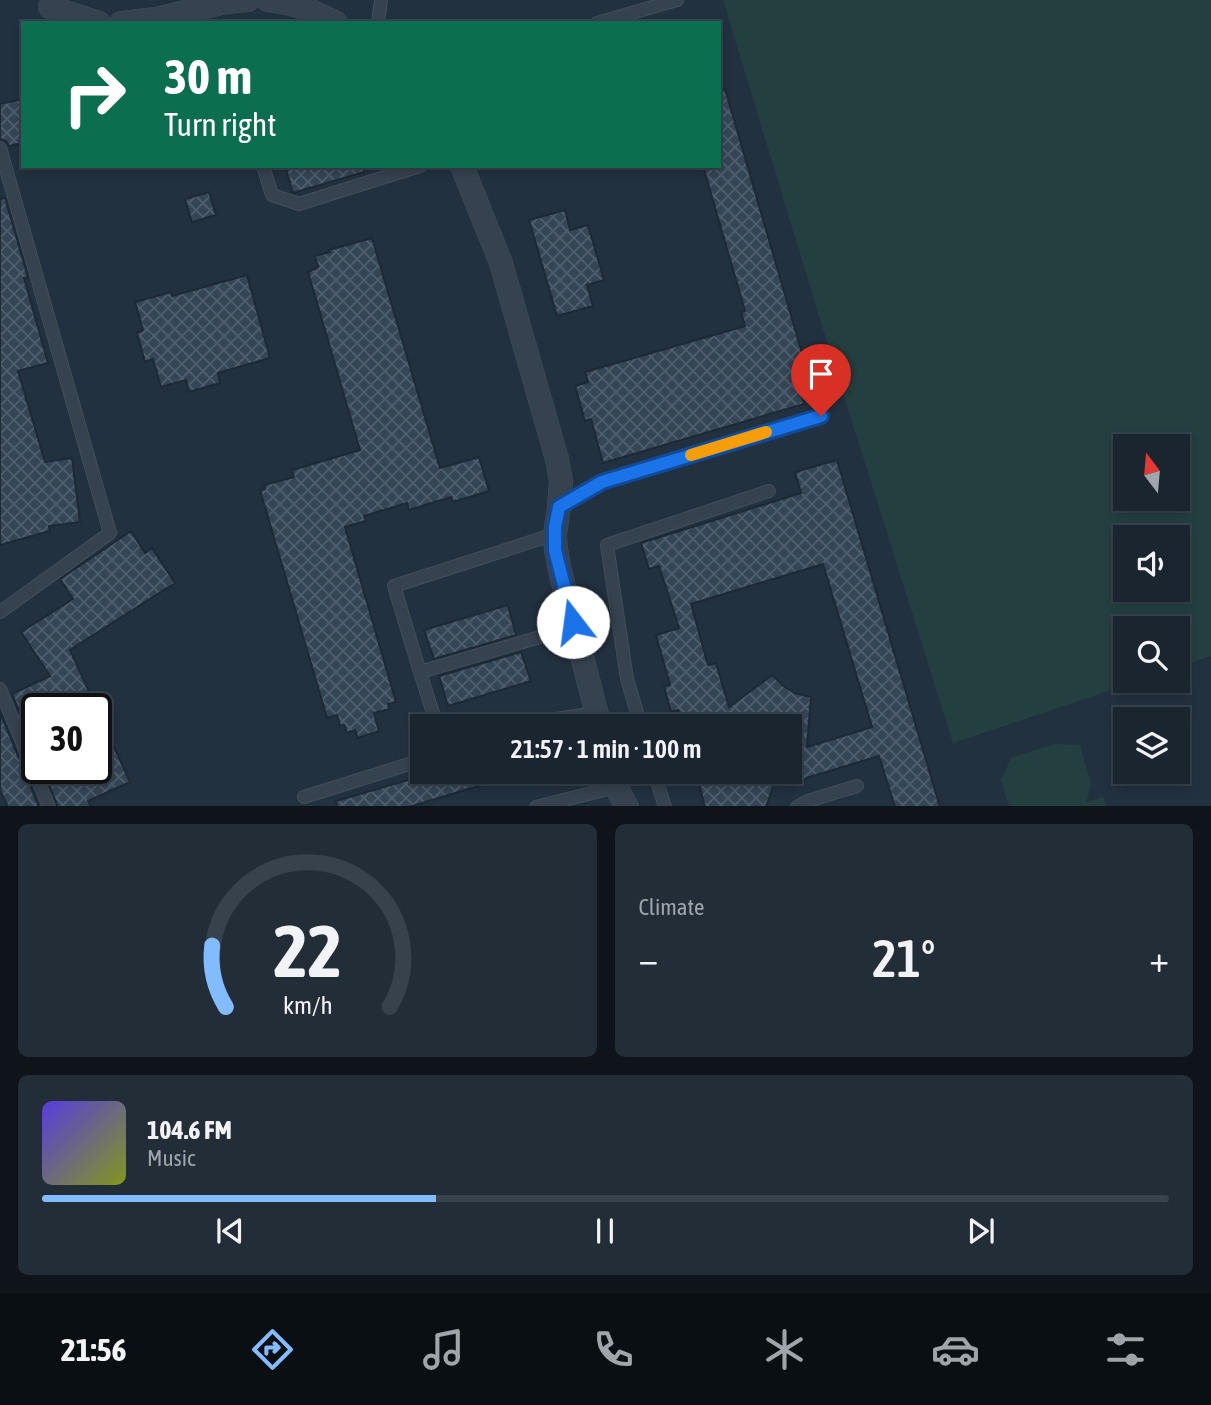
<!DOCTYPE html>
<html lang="en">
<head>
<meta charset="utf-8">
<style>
	:root { --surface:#1a2530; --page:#232d38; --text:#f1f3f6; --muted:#9fa5ab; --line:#38424c; --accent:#83bbff }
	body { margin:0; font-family:"Asap Condensed",sans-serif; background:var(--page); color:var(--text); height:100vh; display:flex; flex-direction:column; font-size:26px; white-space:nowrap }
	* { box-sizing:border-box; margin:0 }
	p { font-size:23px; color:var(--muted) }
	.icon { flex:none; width:38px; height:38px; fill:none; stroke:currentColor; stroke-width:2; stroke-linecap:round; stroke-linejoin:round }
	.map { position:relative; height:806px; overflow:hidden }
	.sheet { display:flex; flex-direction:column; gap:18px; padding:18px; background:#0e141a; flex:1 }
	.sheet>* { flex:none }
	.hud { position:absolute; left:21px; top:21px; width:700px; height:147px; border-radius:0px; box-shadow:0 4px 10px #0003,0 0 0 2px var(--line); background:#0b6e4f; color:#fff; overflow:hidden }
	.needle { width:46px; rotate:344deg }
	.controls { position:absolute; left:1113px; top:434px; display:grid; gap:14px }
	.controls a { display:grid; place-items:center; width:77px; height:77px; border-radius:0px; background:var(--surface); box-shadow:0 4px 10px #0003,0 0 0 2px var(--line); font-size:35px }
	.speed { position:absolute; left:21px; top:693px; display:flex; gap:14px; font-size:35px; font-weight:700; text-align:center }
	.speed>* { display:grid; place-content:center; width:91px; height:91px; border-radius:50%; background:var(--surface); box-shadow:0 4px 10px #0003,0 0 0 2px var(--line); line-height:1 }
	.speed .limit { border:4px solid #111; border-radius:10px; background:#fff; color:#111 }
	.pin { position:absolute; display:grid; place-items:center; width:60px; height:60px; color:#fff; margin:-72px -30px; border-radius:50% 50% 50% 0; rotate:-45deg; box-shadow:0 0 7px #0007 }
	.pin .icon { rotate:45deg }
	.me { position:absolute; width:77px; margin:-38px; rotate:345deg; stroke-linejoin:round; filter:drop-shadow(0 0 5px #0008) }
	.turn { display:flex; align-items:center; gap:24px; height:147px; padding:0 28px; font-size:32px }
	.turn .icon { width:91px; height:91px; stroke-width:2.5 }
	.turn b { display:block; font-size:49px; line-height:60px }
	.big { font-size:52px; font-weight:600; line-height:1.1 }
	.sheet .widget { flex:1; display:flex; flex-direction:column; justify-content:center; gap:10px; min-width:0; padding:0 24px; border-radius:10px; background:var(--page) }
	.sheet .dial { align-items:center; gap:0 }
	.dial svg { height:182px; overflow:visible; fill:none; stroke:var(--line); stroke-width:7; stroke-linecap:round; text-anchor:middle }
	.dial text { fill:var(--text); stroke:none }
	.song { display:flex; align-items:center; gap:21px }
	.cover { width:84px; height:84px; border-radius:10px; background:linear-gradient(135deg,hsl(250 70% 55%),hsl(70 70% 35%)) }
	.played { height:7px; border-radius:4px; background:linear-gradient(90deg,var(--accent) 35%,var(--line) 35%) }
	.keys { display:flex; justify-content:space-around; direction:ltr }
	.heat { display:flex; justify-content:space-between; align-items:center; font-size:38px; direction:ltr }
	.sheet .tiles { flex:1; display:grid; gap:18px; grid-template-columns:1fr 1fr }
	.widget:last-child { grid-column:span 2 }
	.trip { position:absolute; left:410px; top:714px; width:392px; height:70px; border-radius:0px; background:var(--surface); box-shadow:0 4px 10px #0003,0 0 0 2px var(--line); font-weight:600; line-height:70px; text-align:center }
	.menu { display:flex; height:112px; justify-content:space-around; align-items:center; background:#0a0f13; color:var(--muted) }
	.menu .icon { width:49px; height:49px }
	.menu .active { color:var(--accent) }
	.menu b { font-size:32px; color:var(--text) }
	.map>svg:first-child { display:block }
	.green { fill:#243f40; fill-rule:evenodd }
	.building { fill:url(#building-cross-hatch); stroke:#1d2936; stroke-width:2; fill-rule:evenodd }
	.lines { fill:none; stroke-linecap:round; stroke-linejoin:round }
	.service-casing { stroke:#424e5b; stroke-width:14 }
	.minor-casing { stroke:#424e5b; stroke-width:24 }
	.service { stroke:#36424f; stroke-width:12 }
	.minor { stroke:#36424f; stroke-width:23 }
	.route-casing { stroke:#114b97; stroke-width:18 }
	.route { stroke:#1a73e8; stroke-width:12 }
	.slow { stroke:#f59e0b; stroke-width:12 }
</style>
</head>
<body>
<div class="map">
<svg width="1211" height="807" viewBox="0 0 1211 807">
	<defs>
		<pattern id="building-cross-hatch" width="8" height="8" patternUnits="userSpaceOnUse" patternTransform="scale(1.75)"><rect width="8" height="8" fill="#344556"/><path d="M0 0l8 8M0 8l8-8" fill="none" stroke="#4f5e6d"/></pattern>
	</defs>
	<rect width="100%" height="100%" fill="#223140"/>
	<path class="green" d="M 723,0 L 1211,0 L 1211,656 L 1178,667 L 1178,628 L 1125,628 L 1125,681 L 1138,681 L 953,743 L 826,339 ZM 1125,446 L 1178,446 L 1178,499 L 1125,499 ZM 1125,537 L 1178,537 L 1178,590 L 1125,590 Z
		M 1054,744 L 1080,745 L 1091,784 L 1086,802 L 1103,797 L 1106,806 L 1009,806 L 1001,780 L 1011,758 Z"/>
	<path class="building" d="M 725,89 L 809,377 L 797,380 L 804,404 L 603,463 L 591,419 L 585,421 L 575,386 L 588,382 L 585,372 L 745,326 L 741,312 L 745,311 L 703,166 L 719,166 L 719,90 Z
		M 23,99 L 23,143 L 9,146 L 6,141 L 0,139 L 0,104 Z
		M 285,166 L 364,166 L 364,172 L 293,193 Z
		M 209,192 L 216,215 L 192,222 L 185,199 Z
		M 5,198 L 28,277 L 24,278 L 48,363 L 18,371 L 45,462 L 72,458 L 80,522 L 49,526 L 50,531 L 0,545 L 0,199 Z
		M 565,210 L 570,230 L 588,225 L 604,280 L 587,285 L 593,306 L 557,316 L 529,220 Z
		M 372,238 L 440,468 L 479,457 L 489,491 L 453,502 L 451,497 L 409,510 L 407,503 L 364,516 L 366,521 L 345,527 L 396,702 L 388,704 L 390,709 L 374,713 L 379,731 L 358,738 L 355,730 L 347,733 L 344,725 L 340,726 L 337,715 L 327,718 L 260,490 L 265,489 L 264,485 L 294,477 L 292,470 L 360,450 L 308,272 L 318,267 L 315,256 L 330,252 L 329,250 Z
		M 247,275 L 270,358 L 218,373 L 220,383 L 189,392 L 186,380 L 161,387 L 153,359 L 145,362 L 137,333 L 143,330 L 135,302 L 171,292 L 172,296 Z
		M 837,460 L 940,807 L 895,807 L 879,756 L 806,778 L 805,780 L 798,780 L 789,783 L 789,726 L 683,726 L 678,710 L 671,712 L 664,686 L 670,685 L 656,635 L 679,628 L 659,566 L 649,569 L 641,543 L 801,493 L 795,472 ZM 823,564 L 872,727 L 807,747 L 811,697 L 795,693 L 786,688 L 772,675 L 729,707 L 716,663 L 708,665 L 691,604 Z
		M 131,531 L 145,553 L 152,548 L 175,583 L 70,650 L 130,782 L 88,801 L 91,807 L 58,807 L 42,768 L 96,768 L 96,709 L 37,709 L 37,755 L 12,694 L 50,676 L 21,632 L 73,599 L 60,579 Z
		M 508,605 L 516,635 L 434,659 L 424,630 Z
		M 521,652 L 531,681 L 448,706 L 439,676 Z
		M 0,712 L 39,807 L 8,807 L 0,790 Z
		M 435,772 L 507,772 L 508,777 L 409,807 L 337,807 L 336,801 Z
		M 696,772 L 778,772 L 766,807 L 705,807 Z"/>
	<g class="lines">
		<defs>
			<path id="service" d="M 378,23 L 381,0
				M 597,23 L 677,0
				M 0,148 L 110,533 L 0,612
				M 263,166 L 272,195 L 299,204 L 420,166
				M 559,507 L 602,482 L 821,416
				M 420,672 L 394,586 L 555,534
				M 0,689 L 49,807
				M 437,726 L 420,672 L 540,637
				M 530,726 L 555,719 L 596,713
				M 641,726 L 627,679 L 607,545 L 769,491
				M 654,772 L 665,807
				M 304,797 L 422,760
				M 536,807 L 616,787
				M 797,807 L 808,801 L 857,786"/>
			<path id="minor" d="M 268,0 C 293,2 313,11 336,23
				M 50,7 L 99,23
				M 121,23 L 157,19 L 225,2 L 248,0
				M 462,166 L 501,263 L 557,459 L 561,481 L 559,507 L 555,534 L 556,550 L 560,571 L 600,726
				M 611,772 L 616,787 L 627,807"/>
		</defs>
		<use href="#service" class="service-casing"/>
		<use href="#minor" class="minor-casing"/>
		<use href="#service" class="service"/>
		<use href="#minor" class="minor"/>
	</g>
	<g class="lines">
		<defs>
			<path id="route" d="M 573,622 L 555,550 L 555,527 L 559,507 L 602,482 L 821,416"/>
		</defs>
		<use href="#route" class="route-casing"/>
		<use href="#route" class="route"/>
		<path class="slow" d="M 691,455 L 766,432"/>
	</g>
</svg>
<div class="controls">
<a><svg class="needle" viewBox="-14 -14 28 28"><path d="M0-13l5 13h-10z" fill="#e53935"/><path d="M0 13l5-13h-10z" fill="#9fa5ab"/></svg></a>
<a><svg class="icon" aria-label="sound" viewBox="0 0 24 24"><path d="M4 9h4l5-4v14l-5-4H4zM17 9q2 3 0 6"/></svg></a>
<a><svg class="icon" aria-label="search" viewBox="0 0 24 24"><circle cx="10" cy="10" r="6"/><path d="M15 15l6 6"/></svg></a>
<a><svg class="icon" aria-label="layers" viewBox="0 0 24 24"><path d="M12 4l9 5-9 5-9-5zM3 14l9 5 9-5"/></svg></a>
</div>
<div class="speed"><div class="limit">30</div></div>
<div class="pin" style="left:821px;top:416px;background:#d93025"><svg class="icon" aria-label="arrive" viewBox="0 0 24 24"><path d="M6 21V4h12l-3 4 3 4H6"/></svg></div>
<svg class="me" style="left:573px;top:622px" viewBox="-20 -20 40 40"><circle r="19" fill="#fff"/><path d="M0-13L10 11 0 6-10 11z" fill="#1a73e8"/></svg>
<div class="trip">21:57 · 1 min · 100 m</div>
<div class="hud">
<div class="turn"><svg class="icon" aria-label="right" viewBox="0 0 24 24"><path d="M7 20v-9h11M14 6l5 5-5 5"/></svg><div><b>30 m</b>Turn right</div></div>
</div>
</div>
<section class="sheet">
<div class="tiles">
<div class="widget dial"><svg viewBox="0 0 100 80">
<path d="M14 69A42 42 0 1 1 86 69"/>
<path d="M14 69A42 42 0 0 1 8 42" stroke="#83bbff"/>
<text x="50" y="56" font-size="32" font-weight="700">22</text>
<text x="50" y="72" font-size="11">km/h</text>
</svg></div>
<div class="widget"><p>Climate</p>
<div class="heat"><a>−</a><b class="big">21°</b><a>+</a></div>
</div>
<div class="widget">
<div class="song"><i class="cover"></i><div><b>104.6 FM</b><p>Music</p></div></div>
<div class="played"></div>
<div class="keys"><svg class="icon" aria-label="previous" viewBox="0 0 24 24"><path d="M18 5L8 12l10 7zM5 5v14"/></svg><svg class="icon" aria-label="pause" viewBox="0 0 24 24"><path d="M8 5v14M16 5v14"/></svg><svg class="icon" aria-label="next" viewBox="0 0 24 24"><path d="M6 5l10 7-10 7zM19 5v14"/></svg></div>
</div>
</div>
</section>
<nav class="menu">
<b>21:56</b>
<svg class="icon active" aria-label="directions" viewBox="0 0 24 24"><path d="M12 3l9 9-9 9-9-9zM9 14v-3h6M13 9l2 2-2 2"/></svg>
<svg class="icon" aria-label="music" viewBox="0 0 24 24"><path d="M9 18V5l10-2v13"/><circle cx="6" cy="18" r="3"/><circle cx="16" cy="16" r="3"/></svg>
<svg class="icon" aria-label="phone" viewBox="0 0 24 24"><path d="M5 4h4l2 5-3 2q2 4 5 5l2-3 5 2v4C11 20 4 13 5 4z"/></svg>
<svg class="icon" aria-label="climate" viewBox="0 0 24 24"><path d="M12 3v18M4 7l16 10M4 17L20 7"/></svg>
<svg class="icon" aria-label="car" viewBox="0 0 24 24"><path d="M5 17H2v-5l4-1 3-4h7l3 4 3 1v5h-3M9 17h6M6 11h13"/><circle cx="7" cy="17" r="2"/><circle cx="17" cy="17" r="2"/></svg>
<svg class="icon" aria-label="filters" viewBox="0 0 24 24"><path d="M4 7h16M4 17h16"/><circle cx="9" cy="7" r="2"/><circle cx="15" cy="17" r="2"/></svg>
</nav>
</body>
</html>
